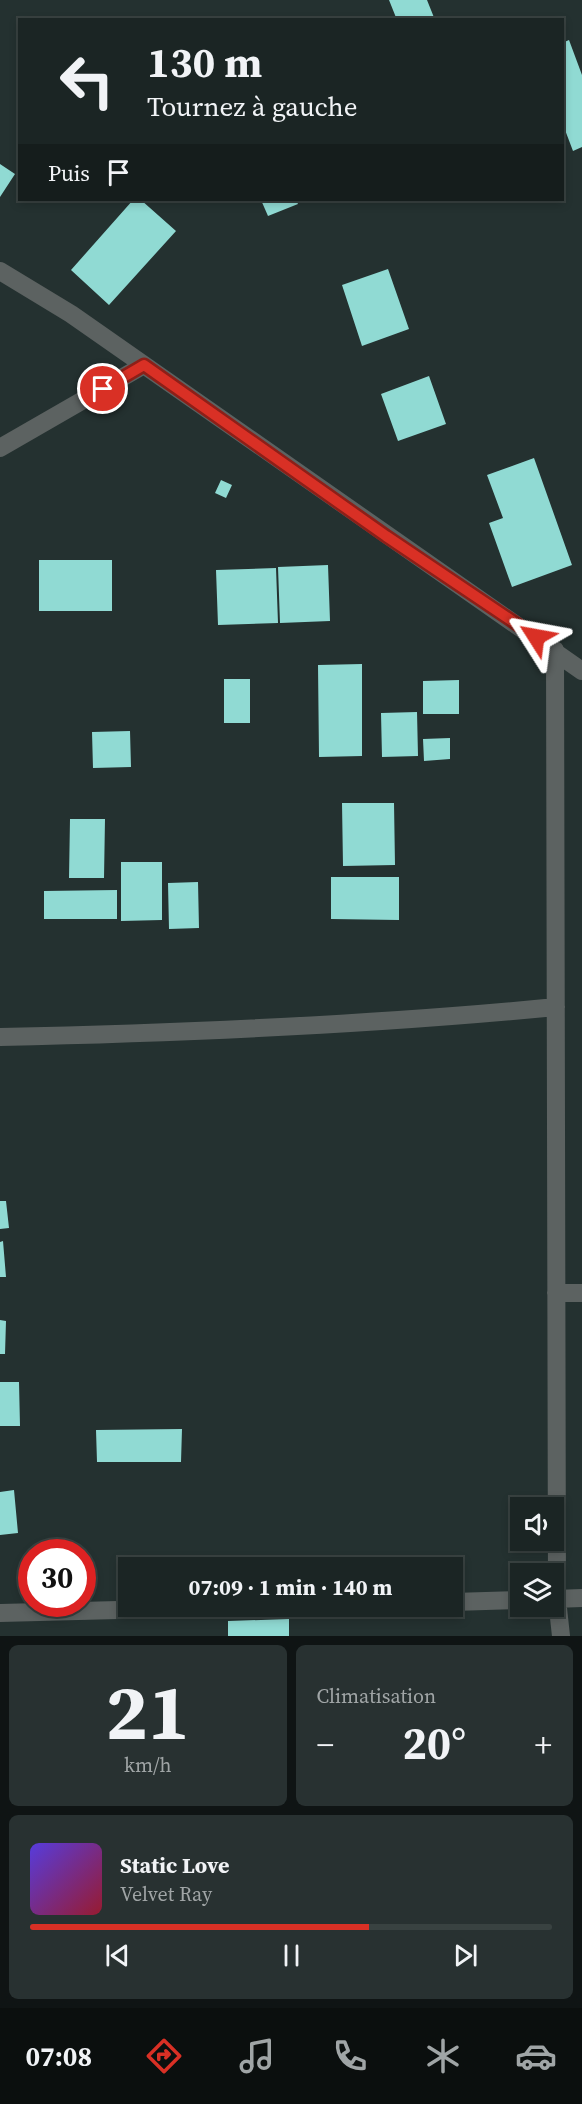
<!DOCTYPE html>
<html lang="fr">
<head>
<meta charset="utf-8">
<style>
	:root { --surface:#1b2524; --page:#283131; --text:#f1f3f6; --muted:#a0a5a6; --line:#394241; --accent:#d93025 }
	body { margin:0; font-family:"Source Serif 4",serif; background:var(--page); color:var(--text); height:100vh; display:flex; flex-direction:column; font-size:22px; white-space:nowrap }
	* { box-sizing:border-box; margin:0 }
	p { font-size:20px; color:var(--muted) }
	.icon { flex:none; width:33px; height:33px; fill:none; stroke:currentColor; stroke-width:2; stroke-linecap:round; stroke-linejoin:round }
	.map { position:relative; height:1636px; overflow:hidden }
	.details { display:flex; flex-direction:column; gap:9px; padding:9px; background:#0f1414; flex:1 }
	.details>* { flex:none }
	.guide { position:absolute; left:18px; top:18px; width:546px; height:183px; border-radius:0px; box-shadow:0 3px 9px #0003,0 0 0 2px var(--line); background:#1b2524; color:var(--text); overflow:hidden }
	.fabs { position:absolute; left:510px; top:1497px; display:grid; gap:12px }
	.fabs a { display:grid; place-items:center; width:54px; height:54px; border-radius:0px; background:var(--surface); box-shadow:0 3px 9px #0003,0 0 0 2px var(--line); font-size:30px }
	.speed { position:absolute; left:18px; top:1539px; display:flex; gap:12px; font-size:30px; font-weight:700; text-align:center }
	.speed>* { display:grid; place-content:center; width:78px; height:78px; border-radius:50%; background:var(--surface); box-shadow:0 3px 9px #0003,0 0 0 2px var(--line); line-height:1 }
	.speed .limit { border:9px solid #d22; background:#fff; color:#111 }
	.pin { position:absolute; display:grid; place-items:center; width:51px; height:51px; color:#fff; margin:-26px; border:3px solid #fff; border-radius:50%; box-shadow:0 2px 6px #0007 }
	.me { position:absolute; width:66px; margin:-33px; rotate:304deg; stroke-linejoin:round; filter:drop-shadow(0 0 4px #0008) }
	.turn { display:flex; align-items:center; gap:21px; height:126px; padding:0 30px; font-size:27px }
	.turn .icon { width:78px; height:78px; stroke-width:2.5 }
	.turn b { display:block; font-size:42px; line-height:51px }
	.then { display:flex; align-items:center; height:57px; padding:0 30px; background:#0003; gap:12px; font-size:22px }
	.big { font-size:45px; font-weight:700; line-height:1.1 }
	.details .tile { flex:1; display:flex; flex-direction:column; justify-content:center; gap:9px; min-width:0; padding:0 21px; border-radius:9px; background:var(--page) }
	.details .dial { align-items:center; gap:0 }
	.dial b { font-size:78px; line-height:1 }
	.song { display:flex; align-items:center; gap:18px }
	.cover { width:72px; height:72px; border-radius:9px; background:linear-gradient(135deg,hsl(250 70% 55%),hsl(350 70% 35%)) }
	.played { height:6px; border-radius:3px; background:linear-gradient(90deg,var(--accent) 65%,var(--line) 65%) }
	.keys { display:flex; justify-content:space-around; direction:ltr }
	.heat { display:flex; justify-content:space-between; align-items:center; font-size:33px; direction:ltr }
	.details .tiles { flex:1; display:grid; gap:9px; grid-template-columns:1fr 1fr }
	.tile:last-child { grid-column:span 2 }
	.trip { position:absolute; left:118px; top:1557px; width:345px; height:60px; border-radius:0px; background:var(--surface); box-shadow:0 3px 9px #0003,0 0 0 2px var(--line); font-weight:700; line-height:60px; text-align:center }
	.menu { display:flex; height:96px; justify-content:space-around; align-items:center; background:#0b0f0e; color:var(--muted) }
	.menu .icon { width:42px; height:42px }
	.menu .on { color:var(--accent) }
	.menu b { font-size:27px; color:var(--text) }
	.map>svg:first-child { display:block }
	.building { fill:#90dad3 }
	.lines { fill:none; stroke-linecap:round; stroke-linejoin:round }
	.minor { stroke:#5c6261; stroke-width:18 }
	.route-casing { stroke:#8d1f18; stroke-width:15 }
	.route { stroke:#d93025; stroke-width:10 }
</style>
</head>
<body>
<div class="map">
<svg width="582" height="1636" viewBox="0 0 582 1636">
	<rect width="100%" height="100%" fill="#243130"/>
	<path class="building" d="M 389,0 L 427,0 L 435,20 L 397,20 Z
		M 569,40 L 582,75 L 582,147 L 573,151 L 562,122 L 562,43 Z
		M 0,164 L 15,174 L 0,197 Z
		M 133,200 L 141,200 L 176,231 L 109,305 L 71,270 Z
		M 261,200 L 296,200 L 298,204 L 268,216 Z
		M 388,269 L 409,329 L 362,346 L 342,285 Z
		M 429,376 L 446,424 L 398,441 L 381,394 Z
		M 534,458 L 572,565 L 512,587 L 489,523 L 503,518 L 487,475 Z
		M 221,480 L 232,485 L 226,498 L 215,493 Z
		M 39,560 L 112,560 L 112,611 L 39,611 Z
		M 328,565 L 330,621 L 280,623 L 278,567 Z
		M 276,568 L 278,623 L 218,625 L 216,570 Z
		M 362,664 L 362,756 L 319,757 L 318,665 Z
		M 224,679 L 250,679 L 250,723 L 224,723 Z
		M 459,680 L 459,714 L 423,714 L 423,681 Z
		M 417,712 L 418,756 L 382,757 L 381,713 Z
		M 130,731 L 131,767 L 93,768 L 92,732 Z
		M 450,738 L 450,759 L 424,761 L 423,739 Z
		M 342,803 L 394,803 L 395,865 L 343,866 Z
		M 70,819 L 105,819 L 104,878 L 69,878 Z
		M 121,862 L 162,862 L 162,920 L 121,921 Z
		M 331,877 L 399,877 L 399,920 L 331,919 Z
		M 198,882 L 199,928 L 169,929 L 168,883 Z
		M 117,890 L 117,919 L 44,919 L 44,891 Z
		M 0,1201 L 6,1201 L 9,1228 L 0,1229 Z
		M 3,1241 L 6,1277 L 0,1277 L 0,1242 Z
		M 0,1320 L 6,1321 L 5,1354 L 0,1354 Z
		M 0,1382 L 19,1382 L 20,1426 L 0,1426 Z
		M 182,1429 L 181,1462 L 97,1462 L 96,1430 Z
		M 14,1490 L 18,1533 L 0,1535 L 0,1492 Z
		M 289,1619 L 289,1636 L 228,1636 L 228,1621 Z"/>
	<g class="lines">
		<path class="minor" d="M 0,271 L 71,314 L 582,671
			M 0,448 L 144,365
			M 555,650 L 557,1599 L 561,1636
			M 0,1037 C 186,1033 371,1025 556,1007
			M 556,1293 L 582,1293
			M 554,1599 L 582,1598
			M 453,1602 L 520,1600
			M 0,1613 L 276,1606"/>
	</g>
	<g class="lines">
		<defs>
			<path id="route" d="M 103,389 L 144,365 L 386,536 L 536,637"/>
		</defs>
		<use href="#route" class="route-casing"/>
		<use href="#route" class="route"/>
	</g>
</svg>
<div class="fabs">
<a><svg class="icon" aria-label="sound" viewBox="0 0 24 24"><path d="M4 9h4l5-4v14l-5-4H4zM17 9q2 3 0 6"/></svg></a>
<a><svg class="icon" aria-label="layers" viewBox="0 0 24 24"><path d="M12 4l9 5-9 5-9-5zM3 14l9 5 9-5"/></svg></a>
</div>
<div class="speed"><div class="limit">30</div></div>
<div class="pin" style="left:103px;top:389px;background:#d93025"><svg class="icon" aria-label="arrive" viewBox="0 0 24 24"><path d="M6 21V4h12l-3 4 3 4H6"/></svg></div>
<svg class="me" style="left:536px;top:637px" viewBox="-20 -20 40 40"><path d="M0-17L14 15 0 8-14 15z" fill="#d93025" stroke="#fff" stroke-width="4"/></svg>
<div class="trip">07:09 · 1 min · 140 m</div>
<div class="guide">
<div class="turn"><svg class="icon" aria-label="left" viewBox="0 0 24 24"><path d="M17 20v-9H6M10 6l-5 5 5 5"/></svg><div><b>130 m</b>Tournez à gauche</div></div>
<div class="then">Puis<svg class="icon" aria-label="arrive" viewBox="0 0 24 24"><path d="M6 21V4h12l-3 4 3 4H6"/></svg></div>
</div>
</div>
<section class="details">
<div class="tiles">
<div class="tile dial"><b>21</b><p>km/h</p></div>
<div class="tile"><p>Climatisation</p>
<div class="heat"><a>−</a><b class="big">20°</b><a>+</a></div>
</div>
<div class="tile">
<div class="song"><i class="cover"></i><div><b>Static Love</b><p>Velvet Ray</p></div></div>
<div class="played"></div>
<div class="keys"><svg class="icon" aria-label="previous" viewBox="0 0 24 24"><path d="M18 5L8 12l10 7zM5 5v14"/></svg><svg class="icon" aria-label="pause" viewBox="0 0 24 24"><path d="M8 5v14M16 5v14"/></svg><svg class="icon" aria-label="next" viewBox="0 0 24 24"><path d="M6 5l10 7-10 7zM19 5v14"/></svg></div>
</div>
</div>
</section>
<nav class="menu">
<b>07:08</b>
<svg class="icon on" aria-label="directions" viewBox="0 0 24 24"><path d="M12 3l9 9-9 9-9-9zM9 14v-3h6M13 9l2 2-2 2"/></svg>
<svg class="icon" aria-label="music" viewBox="0 0 24 24"><path d="M9 18V5l10-2v13"/><circle cx="6" cy="18" r="3"/><circle cx="16" cy="16" r="3"/></svg>
<svg class="icon" aria-label="phone" viewBox="0 0 24 24"><path d="M5 4h4l2 5-3 2q2 4 5 5l2-3 5 2v4C11 20 4 13 5 4z"/></svg>
<svg class="icon" aria-label="climate" viewBox="0 0 24 24"><path d="M12 3v18M4 7l16 10M4 17L20 7"/></svg>
<svg class="icon" aria-label="car" viewBox="0 0 24 24"><path d="M5 17H2v-5l4-1 3-4h7l3 4 3 1v5h-3M9 17h6M6 11h13"/><circle cx="7" cy="17" r="2"/><circle cx="17" cy="17" r="2"/></svg>
</nav>
</body>
</html>
